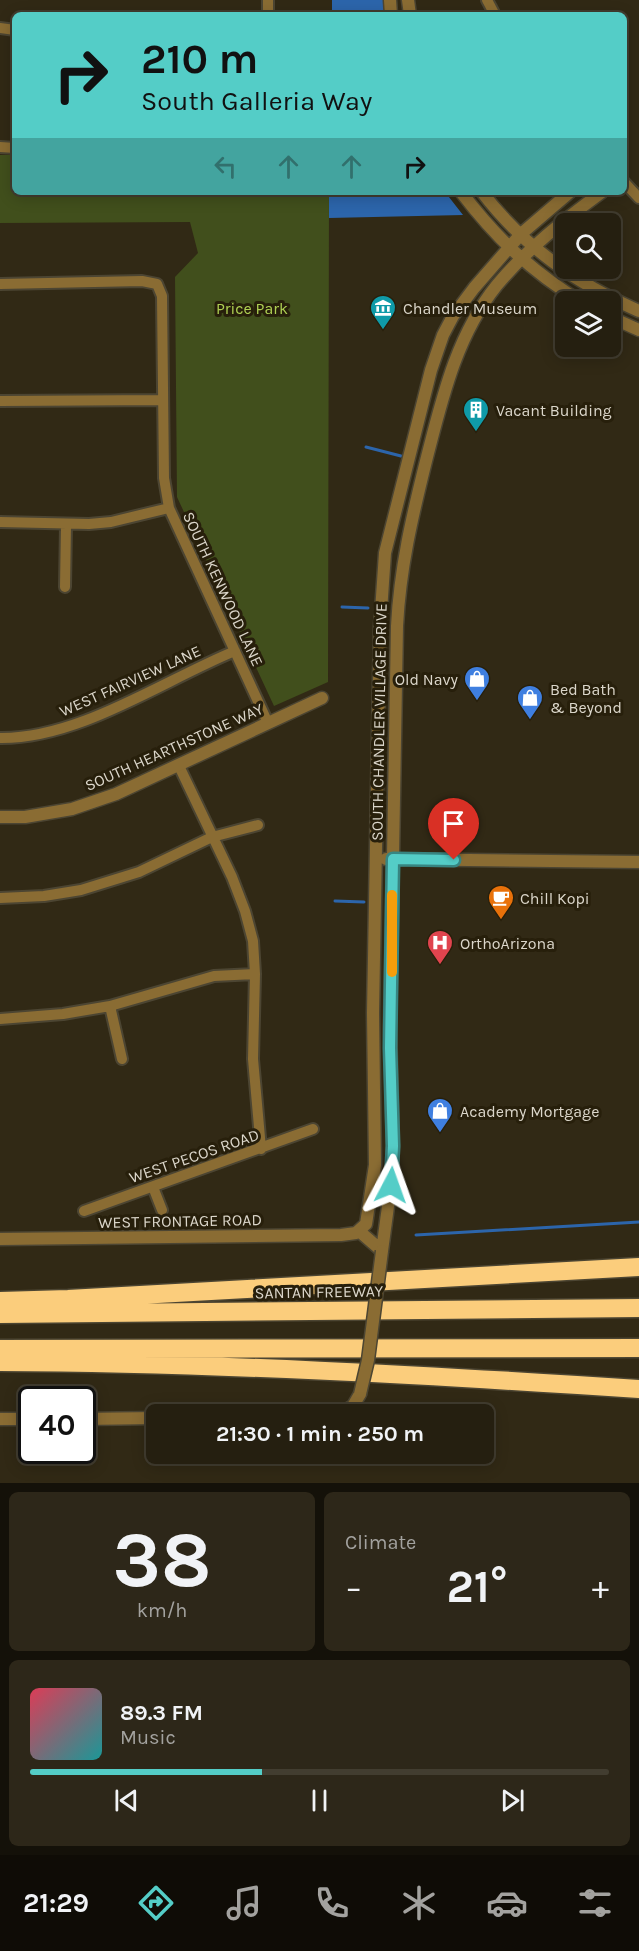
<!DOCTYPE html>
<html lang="en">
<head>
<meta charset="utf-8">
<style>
	:root { --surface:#251f10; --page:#2d2719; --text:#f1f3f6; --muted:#a3a29f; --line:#423d30; --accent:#54cdc7 }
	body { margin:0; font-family:Karla,sans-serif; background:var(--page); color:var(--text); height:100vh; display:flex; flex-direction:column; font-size:22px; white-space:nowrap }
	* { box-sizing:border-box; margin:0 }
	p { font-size:20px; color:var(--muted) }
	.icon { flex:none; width:33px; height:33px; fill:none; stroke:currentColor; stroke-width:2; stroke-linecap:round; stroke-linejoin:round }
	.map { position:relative; height:1483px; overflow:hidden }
	.details { display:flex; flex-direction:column; gap:9px; padding:9px; background:#141109; flex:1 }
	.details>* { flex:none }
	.top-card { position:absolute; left:12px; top:12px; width:615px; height:183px; border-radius:9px; box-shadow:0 3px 15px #0003,0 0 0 2px var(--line); background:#54cdc7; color:#111; overflow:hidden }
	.tools { position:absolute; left:555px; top:213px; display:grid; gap:12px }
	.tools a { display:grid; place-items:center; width:66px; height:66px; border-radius:9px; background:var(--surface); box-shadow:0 3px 15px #0003,0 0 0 2px var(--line); font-size:30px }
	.speed { position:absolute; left:18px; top:1386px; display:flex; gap:12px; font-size:30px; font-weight:700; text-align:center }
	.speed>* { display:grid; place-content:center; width:78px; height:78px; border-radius:50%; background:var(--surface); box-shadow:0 3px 15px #0003,0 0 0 2px var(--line); line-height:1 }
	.speed .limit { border:3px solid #111; border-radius:9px; background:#fff; color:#111 }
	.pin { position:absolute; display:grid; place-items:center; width:51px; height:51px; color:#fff; margin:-62px -26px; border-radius:50% 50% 50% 0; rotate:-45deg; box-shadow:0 0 6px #0007 }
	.pin .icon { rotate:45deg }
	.me { position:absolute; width:66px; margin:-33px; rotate:4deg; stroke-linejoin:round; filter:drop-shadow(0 0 4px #0008) }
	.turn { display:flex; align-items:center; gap:21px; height:126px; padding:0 30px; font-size:27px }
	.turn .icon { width:78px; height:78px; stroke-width:2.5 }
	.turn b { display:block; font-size:42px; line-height:51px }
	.lanes { display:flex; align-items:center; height:57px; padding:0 30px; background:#0003; justify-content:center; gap:30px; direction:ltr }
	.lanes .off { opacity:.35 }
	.big { font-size:45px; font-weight:700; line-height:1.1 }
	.details .tile { flex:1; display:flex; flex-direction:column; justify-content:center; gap:9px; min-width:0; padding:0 21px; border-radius:9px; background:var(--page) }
	.details .dial { align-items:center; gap:0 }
	.dial b { font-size:78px; line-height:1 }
	.song { display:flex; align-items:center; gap:18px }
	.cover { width:72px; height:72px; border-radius:9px; background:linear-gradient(135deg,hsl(350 70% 55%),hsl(180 70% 35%)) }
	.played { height:6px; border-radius:3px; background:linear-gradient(90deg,var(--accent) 40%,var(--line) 40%) }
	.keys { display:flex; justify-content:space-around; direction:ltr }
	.heat { display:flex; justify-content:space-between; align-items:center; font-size:33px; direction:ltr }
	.details .tiles { flex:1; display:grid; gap:9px; grid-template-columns:1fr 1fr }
	.tile:last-child { grid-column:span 2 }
	.trip { position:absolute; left:146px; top:1404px; width:348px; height:60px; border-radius:9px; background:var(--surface); box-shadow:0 3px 15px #0003,0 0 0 2px var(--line); font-weight:700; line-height:60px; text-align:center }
	.dock { display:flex; height:96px; justify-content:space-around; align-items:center; background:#0f0c06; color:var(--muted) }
	.dock .icon { width:42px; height:42px }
	.dock .on { color:var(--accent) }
	.dock b { font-size:27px; color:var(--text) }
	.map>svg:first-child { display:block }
	.green { fill:#414f1c }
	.water { fill:#2c65ab }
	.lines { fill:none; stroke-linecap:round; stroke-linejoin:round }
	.stream { stroke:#2c65ab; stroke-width:3 }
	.minor-casing { stroke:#4c4532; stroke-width:14 }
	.tertiary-casing { stroke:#4c4532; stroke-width:15 }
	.motorway-casing { stroke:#4c4532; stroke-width:21 }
	.minor { stroke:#8a6c33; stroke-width:10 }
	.tertiary { stroke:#8a6c33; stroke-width:12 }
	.motorway { stroke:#fbcd7c; stroke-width:18 }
	.tertiary-bridge-casing { stroke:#4c4532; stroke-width:15; stroke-linecap:butt }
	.tertiary-bridge { stroke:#8a6c33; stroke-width:12 }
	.route-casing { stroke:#378581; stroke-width:15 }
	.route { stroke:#54cdc7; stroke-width:10 }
	.slow { stroke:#f59e0b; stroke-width:10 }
	.labels { text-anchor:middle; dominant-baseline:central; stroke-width:6; stroke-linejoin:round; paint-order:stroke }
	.park-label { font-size:16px; fill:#afd053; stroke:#271f0b }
	.poi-label { font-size:16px; fill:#dbd6ca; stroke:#271f0b; text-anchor:start }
	.street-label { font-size:16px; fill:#dbd6ca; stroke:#271f0b }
</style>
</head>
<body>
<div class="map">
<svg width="639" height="1483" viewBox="0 0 639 1483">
	<rect width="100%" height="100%" fill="#312915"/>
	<path class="green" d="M 0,155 L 15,155 L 15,192 L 329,192 L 328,682 L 274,706 L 177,497 L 175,277 L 198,253 L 190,222 L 0,223 Z"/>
	<path class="water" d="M 332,0 L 383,0 L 385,15 L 332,15 Z
		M 329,192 L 445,192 L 463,215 L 329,218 Z"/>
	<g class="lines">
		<path class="stream" d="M 366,447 L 401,456
			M 342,607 L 368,608
			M 335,901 L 364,902
			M 416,1235 L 639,1222"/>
		<defs>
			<path id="minor" d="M 487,0 L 495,15
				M 268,15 L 268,0
				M 0,28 L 15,30
				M 0,147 L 15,148
				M 624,182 L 639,198
				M 0,284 L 142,281 L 157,284 L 162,296 L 164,478 L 169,508 L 268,723
				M 0,401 L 163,400
				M 0,522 L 89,524 L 111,522 L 169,508
				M 65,587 L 66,525
				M 0,738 C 79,739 162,681 235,651
				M 179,766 L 232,877 L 245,911 L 253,941 L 255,974 L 253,1059 L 261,1149
				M 0,898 L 44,896 L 81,890 L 139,872 L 212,837 L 258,825
				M 110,1006 L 122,1059
				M 0,1019 L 63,1014 L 110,1006 L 214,976 L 255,974
				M 153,1187 L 162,1210
				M 84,1211 L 313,1129"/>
			<path id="tertiary" d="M 390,0 L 391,15
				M 408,0 L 410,15
				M 461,192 C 497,239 530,270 581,302
				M 482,192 C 522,245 578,285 639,311
				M 610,317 L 639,330
				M 0,817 L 25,817 L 72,809 L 116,794 L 322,698
				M 386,859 L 639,862
				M 359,1231 L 382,1251
				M 0,1239 L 341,1235 L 356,1233 L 366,1224 L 375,1165 L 373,1013 L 380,626 L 385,553 L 431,370 L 443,335 L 453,316 L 474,288 L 521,234 L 570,192
				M 382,1251 L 391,1184 L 393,1146 L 390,1029 L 397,626 C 400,568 412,517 426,461 C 442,399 456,336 497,285 C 527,249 564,220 602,192
				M 340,1414 L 353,1406 L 360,1394
				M 0,1419 L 32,1419
				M 82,1419 L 156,1418"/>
			<path id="motorway" d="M 0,1301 L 68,1299 L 639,1267
				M 0,1314 L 639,1308
				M 0,1349 L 639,1348
				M 0,1362 C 213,1363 426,1375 639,1389"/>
		</defs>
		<use href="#minor" class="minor-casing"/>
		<use href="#tertiary" class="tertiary-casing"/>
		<use href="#motorway" class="motorway-casing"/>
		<use href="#minor" class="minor"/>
		<use href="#tertiary" class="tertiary"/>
		<use href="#motorway" class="motorway"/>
		<defs>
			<path id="tertiary-bridge" d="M 360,1394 L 368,1360 L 382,1251"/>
		</defs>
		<use href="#tertiary-bridge" class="tertiary-bridge-casing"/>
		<use href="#tertiary-bridge" class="tertiary-bridge"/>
	</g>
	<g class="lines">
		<defs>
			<path id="route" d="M 391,1185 L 393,1146 L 390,1048 L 393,859 L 454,860"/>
		</defs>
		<use href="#route" class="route-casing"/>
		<use href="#route" class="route"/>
		<path class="slow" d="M 392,972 L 392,895"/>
	</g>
	<defs>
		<symbol id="museum-pin" viewBox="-11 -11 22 30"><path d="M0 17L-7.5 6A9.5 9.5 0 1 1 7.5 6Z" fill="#0f9aa8" stroke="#271f0b"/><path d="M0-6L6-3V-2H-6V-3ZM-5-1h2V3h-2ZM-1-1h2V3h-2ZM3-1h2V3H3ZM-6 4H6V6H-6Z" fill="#fff"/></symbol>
		<symbol id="building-pin" viewBox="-11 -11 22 30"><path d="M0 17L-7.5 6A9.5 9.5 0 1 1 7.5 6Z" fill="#0f9aa8" stroke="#271f0b"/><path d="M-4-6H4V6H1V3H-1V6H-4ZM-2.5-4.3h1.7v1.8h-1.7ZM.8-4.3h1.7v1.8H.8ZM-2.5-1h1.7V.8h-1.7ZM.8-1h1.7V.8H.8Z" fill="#fff"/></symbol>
		<symbol id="shop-pin" viewBox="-11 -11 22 30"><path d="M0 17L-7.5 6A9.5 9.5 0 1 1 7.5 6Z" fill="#3f7fe0" stroke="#271f0b"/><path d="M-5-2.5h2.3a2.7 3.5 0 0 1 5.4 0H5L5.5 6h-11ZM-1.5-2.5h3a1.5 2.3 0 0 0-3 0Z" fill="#fff"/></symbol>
		<symbol id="cafe-pin" viewBox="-11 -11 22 30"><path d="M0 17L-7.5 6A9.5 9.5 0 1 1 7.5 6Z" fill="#e8710a" stroke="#271f0b"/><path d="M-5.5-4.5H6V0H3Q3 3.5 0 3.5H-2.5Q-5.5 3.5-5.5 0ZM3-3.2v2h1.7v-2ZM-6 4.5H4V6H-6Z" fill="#fff"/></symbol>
		<symbol id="hospital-pin" viewBox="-11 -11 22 30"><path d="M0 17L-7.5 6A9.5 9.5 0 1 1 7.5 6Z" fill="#e0444e" stroke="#271f0b"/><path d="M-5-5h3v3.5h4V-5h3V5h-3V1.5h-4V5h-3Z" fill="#fff"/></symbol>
	</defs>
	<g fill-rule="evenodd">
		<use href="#museum-pin" x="368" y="293" width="30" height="40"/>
		<use href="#building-pin" x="461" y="395" width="30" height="40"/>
		<use href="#shop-pin" x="462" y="664" width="30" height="40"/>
		<use href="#shop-pin" x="515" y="683" width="30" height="40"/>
		<use href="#cafe-pin" x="486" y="883" width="30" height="40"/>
		<use href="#hospital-pin" x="425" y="928" width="30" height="40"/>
		<use href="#shop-pin" x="425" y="1096" width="30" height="40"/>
	</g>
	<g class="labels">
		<g class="park-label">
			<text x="252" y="308">Price Park</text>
		</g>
		<g class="poi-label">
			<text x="403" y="308">Chandler Museum</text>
			<text x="496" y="410">Vacant Building</text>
			<text x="458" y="679" text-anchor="end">Old Navy</text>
			<text x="550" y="689">Bed Bath<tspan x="550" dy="18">&amp; Beyond</tspan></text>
			<text x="520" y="898">Chill Kopi</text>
			<text x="460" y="943">OrthoArizona</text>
			<text x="460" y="1111">Academy Mortgage</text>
		</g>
		<g class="street-label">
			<text transform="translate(223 589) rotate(65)">SOUTH KENWOOD LANE</text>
			<text transform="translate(130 681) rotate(-24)">WEST FAIRVIEW LANE</text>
			<text transform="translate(379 722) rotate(-89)">SOUTH CHANDLER VILLAGE DRIVE</text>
			<text transform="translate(174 747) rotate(-24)">SOUTH HEARTHSTONE WAY</text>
			<text transform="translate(194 1156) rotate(-19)">WEST PECOS ROAD</text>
			<text transform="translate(180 1221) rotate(-1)">WEST FRONTAGE ROAD</text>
			<text transform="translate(319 1292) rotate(-1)">SANTAN FREEWAY</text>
		</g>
	</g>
</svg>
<div class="tools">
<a><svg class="icon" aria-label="search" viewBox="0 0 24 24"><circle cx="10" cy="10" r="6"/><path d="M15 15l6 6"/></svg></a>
<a><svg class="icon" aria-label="layers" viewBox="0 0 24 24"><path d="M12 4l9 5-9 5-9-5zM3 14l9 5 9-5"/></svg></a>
</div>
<div class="speed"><div class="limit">40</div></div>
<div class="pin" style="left:454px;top:860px;background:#d93025"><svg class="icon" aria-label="arrive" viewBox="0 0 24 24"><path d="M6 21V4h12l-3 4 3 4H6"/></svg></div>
<svg class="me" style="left:391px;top:1185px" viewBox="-20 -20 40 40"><path d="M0-17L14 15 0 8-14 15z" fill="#54cdc7" stroke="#fff" stroke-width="4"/></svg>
<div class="trip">21:30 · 1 min · 250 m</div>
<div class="top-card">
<div class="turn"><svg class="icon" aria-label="right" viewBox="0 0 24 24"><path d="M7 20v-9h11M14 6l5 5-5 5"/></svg><div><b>210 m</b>South Galleria Way</div></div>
<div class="lanes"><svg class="icon off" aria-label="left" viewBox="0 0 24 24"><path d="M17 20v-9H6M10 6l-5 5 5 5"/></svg><svg class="icon off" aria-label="ahead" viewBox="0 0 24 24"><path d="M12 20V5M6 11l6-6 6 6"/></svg><svg class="icon off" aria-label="ahead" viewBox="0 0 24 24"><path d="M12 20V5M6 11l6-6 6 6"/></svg><svg class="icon" aria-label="right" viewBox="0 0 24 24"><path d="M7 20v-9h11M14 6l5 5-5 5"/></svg></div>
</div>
</div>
<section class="details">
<div class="tiles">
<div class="tile dial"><b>38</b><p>km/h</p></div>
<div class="tile"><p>Climate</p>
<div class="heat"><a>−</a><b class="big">21°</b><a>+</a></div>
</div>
<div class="tile">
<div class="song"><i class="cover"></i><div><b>89.3 FM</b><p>Music</p></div></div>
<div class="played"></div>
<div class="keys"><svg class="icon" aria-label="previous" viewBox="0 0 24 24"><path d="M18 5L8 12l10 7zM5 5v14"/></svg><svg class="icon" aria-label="pause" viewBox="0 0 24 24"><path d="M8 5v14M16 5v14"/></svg><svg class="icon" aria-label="next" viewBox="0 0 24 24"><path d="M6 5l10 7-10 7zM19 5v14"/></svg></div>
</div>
</div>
</section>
<nav class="dock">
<b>21:29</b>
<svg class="icon on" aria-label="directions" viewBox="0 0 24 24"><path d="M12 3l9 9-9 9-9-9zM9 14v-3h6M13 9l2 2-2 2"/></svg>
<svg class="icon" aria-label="music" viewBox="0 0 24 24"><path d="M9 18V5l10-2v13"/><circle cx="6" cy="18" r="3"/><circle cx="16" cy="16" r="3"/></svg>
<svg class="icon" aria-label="phone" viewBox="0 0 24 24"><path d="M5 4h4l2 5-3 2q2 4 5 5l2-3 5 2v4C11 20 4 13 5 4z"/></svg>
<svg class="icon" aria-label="climate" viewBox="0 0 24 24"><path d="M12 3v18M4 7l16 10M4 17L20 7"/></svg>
<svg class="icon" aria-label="car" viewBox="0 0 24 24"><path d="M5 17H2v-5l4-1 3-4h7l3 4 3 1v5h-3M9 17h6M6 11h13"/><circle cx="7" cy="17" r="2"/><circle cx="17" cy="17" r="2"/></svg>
<svg class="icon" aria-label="filters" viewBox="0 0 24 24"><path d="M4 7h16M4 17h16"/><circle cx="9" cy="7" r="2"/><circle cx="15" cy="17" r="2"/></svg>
</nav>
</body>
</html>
